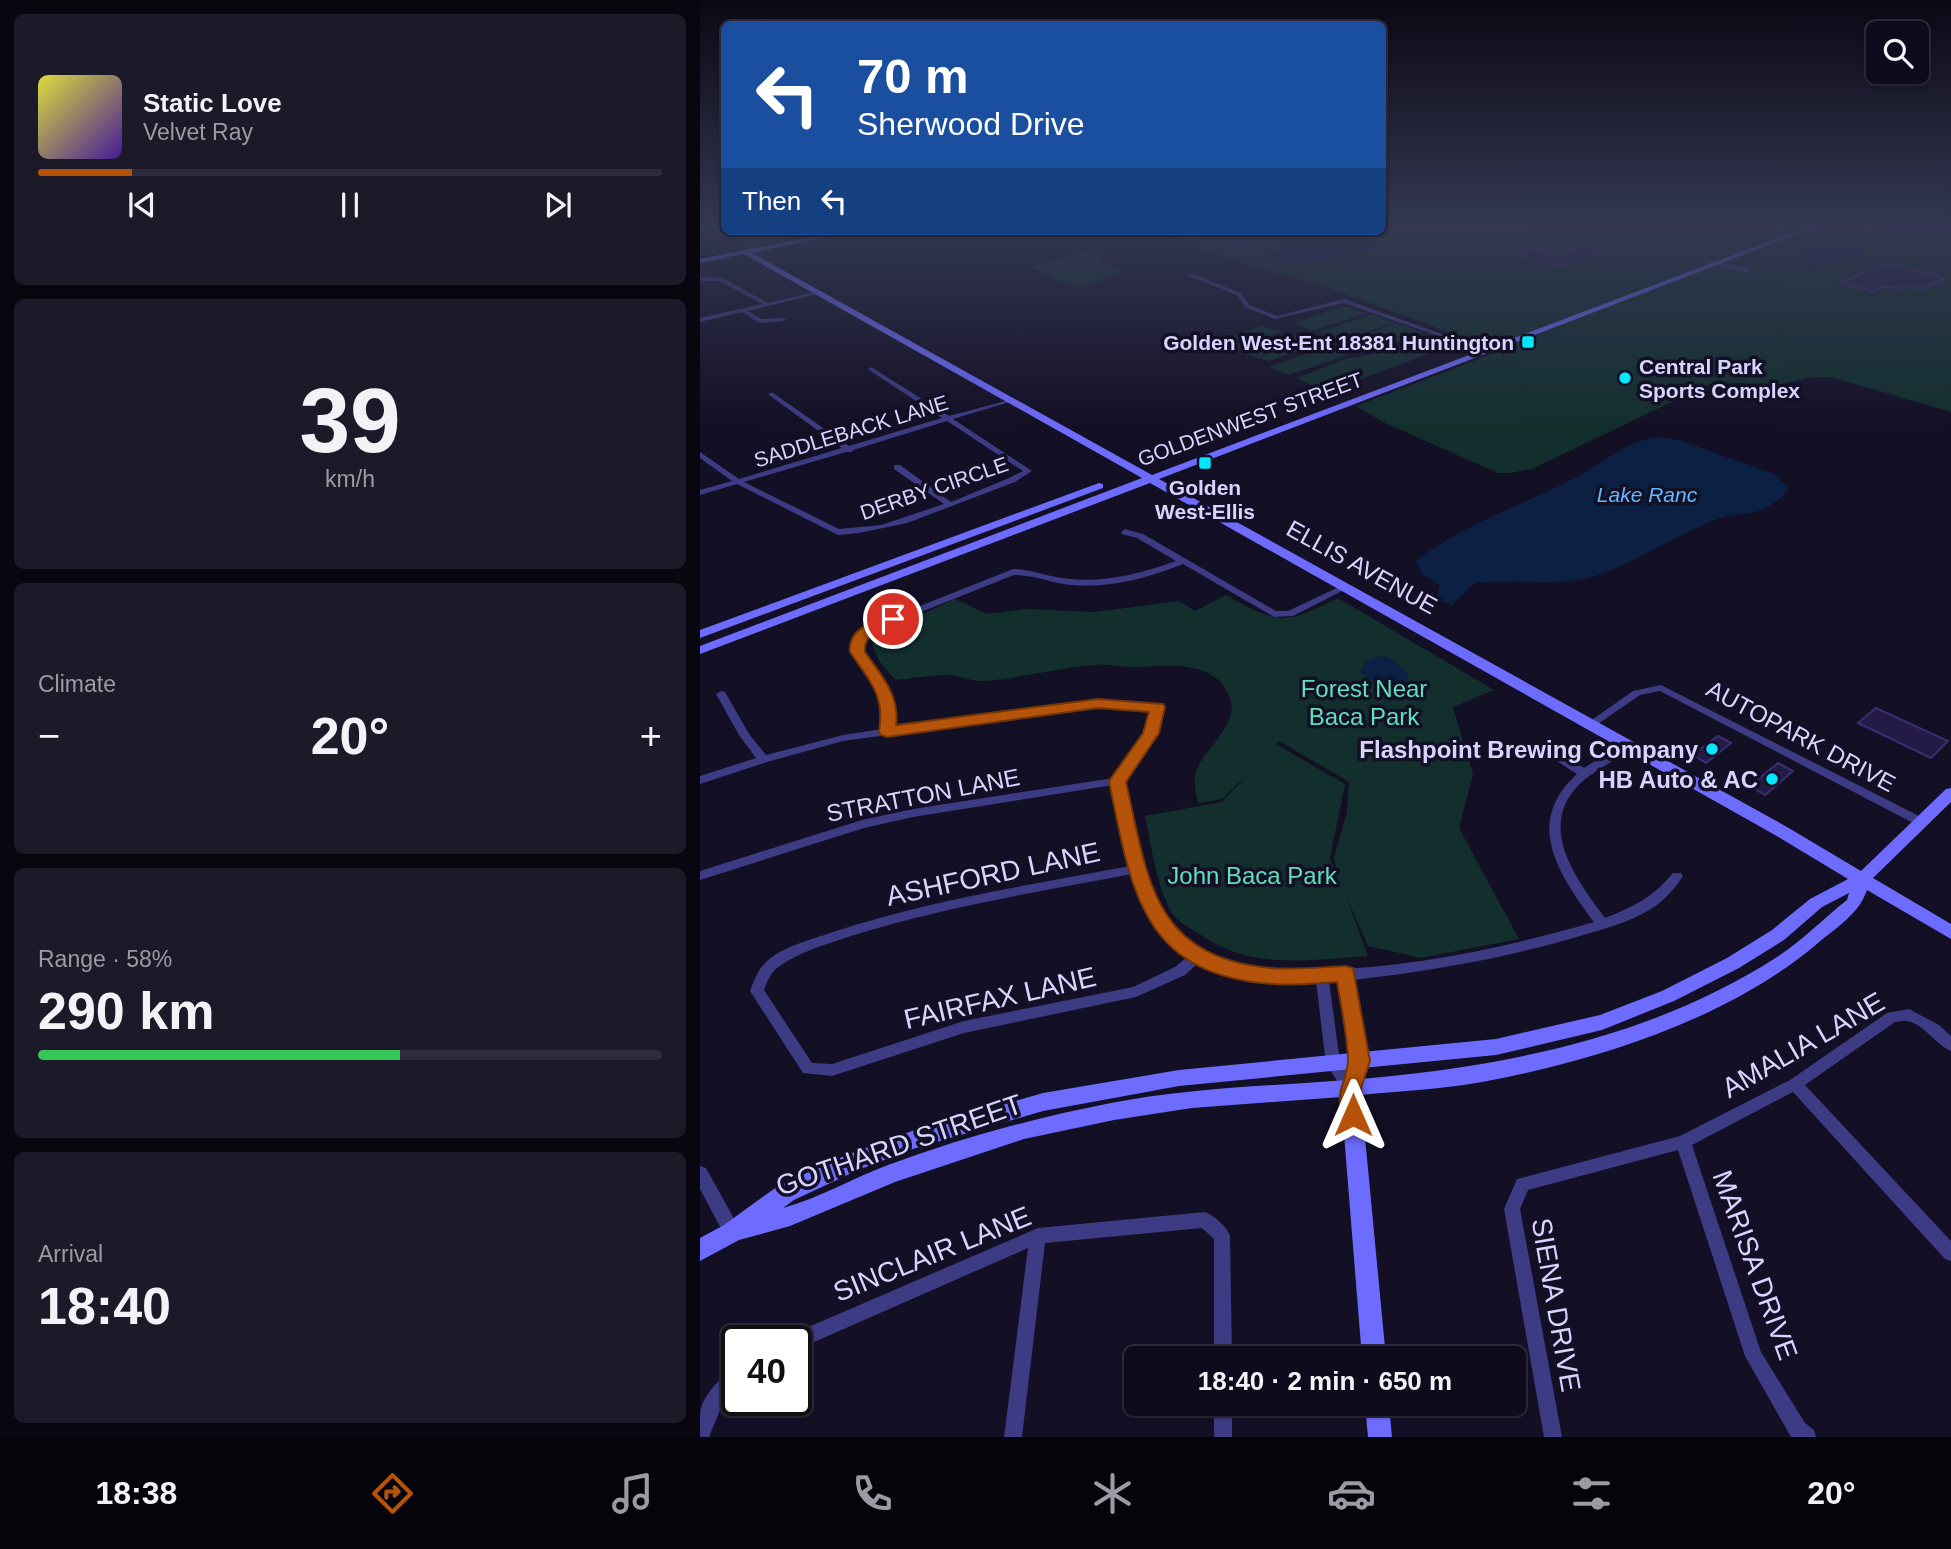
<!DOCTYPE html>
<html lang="en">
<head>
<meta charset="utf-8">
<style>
	:root { --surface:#0e0b1c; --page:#1c1929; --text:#f1f3f6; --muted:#9b9ba3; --line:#2e2b3b; --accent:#b45309 }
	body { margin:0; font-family:Helvetica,sans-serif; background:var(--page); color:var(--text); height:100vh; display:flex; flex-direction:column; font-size:26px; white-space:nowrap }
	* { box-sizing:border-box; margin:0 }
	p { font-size:23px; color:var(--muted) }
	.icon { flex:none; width:38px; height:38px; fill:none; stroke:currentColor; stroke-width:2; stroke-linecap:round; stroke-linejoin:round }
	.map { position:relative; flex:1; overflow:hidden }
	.details { display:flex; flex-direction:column; gap:14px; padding:14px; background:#08060f; width:700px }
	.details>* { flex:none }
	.top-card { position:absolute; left:21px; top:21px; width:665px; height:214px; border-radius:10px; box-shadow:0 2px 5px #0004,0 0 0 2px var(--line); background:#1a4fa0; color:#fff; overflow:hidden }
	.fabs { position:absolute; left:1166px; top:21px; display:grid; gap:14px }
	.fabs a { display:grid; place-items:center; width:63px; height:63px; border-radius:10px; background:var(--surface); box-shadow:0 2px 5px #0004,0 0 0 2px var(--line); font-size:35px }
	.speed { position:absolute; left:21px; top:1325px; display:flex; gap:14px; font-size:35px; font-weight:700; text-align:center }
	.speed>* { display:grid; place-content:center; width:91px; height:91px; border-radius:50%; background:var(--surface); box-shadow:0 2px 5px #0004,0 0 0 2px var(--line); line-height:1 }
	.speed .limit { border:4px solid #111; border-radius:10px; background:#fff; color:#111 }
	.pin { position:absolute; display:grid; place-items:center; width:60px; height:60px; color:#fff; margin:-30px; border:4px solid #fff; border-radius:50%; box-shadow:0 2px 7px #0007 }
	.me { position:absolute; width:77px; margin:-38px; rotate:0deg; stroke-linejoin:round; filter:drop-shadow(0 0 5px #0008) }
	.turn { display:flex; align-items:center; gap:24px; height:147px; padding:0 21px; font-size:32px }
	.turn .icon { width:91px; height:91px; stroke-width:2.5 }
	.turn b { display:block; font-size:49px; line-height:60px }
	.then { display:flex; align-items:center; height:66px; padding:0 21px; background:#0003; gap:14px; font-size:26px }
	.big { font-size:52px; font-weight:800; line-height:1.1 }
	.details .tile { flex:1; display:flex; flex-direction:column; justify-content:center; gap:10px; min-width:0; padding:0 24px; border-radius:10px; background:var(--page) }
	.details .dial { align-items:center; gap:0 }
	.dial b { font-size:91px; line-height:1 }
	.song { display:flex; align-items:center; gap:21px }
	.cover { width:84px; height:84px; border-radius:10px; background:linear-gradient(135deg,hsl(60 70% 55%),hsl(260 70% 35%)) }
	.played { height:7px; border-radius:4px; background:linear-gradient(90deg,var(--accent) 15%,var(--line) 15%) }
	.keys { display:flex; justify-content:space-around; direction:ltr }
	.heat { display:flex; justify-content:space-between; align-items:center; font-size:38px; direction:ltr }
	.charge { height:10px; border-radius:5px; background:linear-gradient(90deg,#34c759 58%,var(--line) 0) }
	.trip { position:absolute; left:424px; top:1346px; width:402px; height:70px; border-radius:10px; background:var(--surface); box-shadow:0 2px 5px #0004,0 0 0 2px var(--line); font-weight:800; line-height:70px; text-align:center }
	.tab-bar { display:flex; height:112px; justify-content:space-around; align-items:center; background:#06040b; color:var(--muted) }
	.tab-bar .icon { width:49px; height:49px }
	.tab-bar .selected { color:var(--accent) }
	.tab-bar b { font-size:32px; color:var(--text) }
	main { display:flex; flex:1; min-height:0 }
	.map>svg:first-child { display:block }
	.green { fill:#122f2e; fill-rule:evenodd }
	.water { fill:#0b2043 }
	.building { fill:#231b46; stroke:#3a2e72; stroke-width:2 }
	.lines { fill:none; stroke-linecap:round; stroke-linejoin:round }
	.street { fill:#3d3b84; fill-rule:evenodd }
	.secondary { fill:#6e6cfe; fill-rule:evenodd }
	.route { fill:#b45309; stroke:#753606; stroke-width:2 }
	.poi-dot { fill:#03e6fc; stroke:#130f25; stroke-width:2.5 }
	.labels { text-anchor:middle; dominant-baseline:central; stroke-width:7; stroke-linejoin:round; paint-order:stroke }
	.far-poi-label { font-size:21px; font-weight:bold; fill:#d8d4ff; stroke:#130f25; text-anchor:end }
	.far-street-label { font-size:21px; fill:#d8d4ff; stroke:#130f25 }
	.far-water-label { font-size:21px; font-style:italic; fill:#63b8fd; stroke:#130f25 }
	.street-label { font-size:24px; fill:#d8d4ff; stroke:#130f25 }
	.park-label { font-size:24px; fill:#60dfbd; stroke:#130f25 }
	.poi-label { font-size:24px; font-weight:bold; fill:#d8d4ff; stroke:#130f25; text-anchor:end }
	.near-street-label { font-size:28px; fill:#d8d4ff; stroke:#130f25 }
</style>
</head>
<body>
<main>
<section class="details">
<div class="tile">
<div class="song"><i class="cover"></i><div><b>Static Love</b><p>Velvet Ray</p></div></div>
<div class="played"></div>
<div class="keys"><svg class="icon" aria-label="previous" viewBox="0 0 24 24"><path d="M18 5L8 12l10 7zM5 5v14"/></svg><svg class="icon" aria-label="pause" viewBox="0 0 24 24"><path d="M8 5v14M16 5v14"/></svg><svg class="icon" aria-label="next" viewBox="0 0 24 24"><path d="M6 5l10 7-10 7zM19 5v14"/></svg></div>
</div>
<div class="tile dial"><b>39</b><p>km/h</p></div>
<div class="tile"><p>Climate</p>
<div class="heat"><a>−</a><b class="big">20°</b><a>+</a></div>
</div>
<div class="tile"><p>Range · 58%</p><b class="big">290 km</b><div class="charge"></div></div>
<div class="tile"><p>Arrival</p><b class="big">18:40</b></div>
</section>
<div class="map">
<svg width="1251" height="1437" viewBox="0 0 1251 1437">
	<rect width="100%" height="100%" fill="#130f25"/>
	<path class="green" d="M 0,227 L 24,227 L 24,231 L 128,231 L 44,248 L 18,234 L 0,234 Z
		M 683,227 L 1251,227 L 1251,412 L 1131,377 L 1106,378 L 1062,389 L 1044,383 L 1011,383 L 832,469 L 810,473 L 798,473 L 685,423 L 656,406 L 800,351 L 623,286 L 563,270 L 454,231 L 682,231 Z
		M 396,252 L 401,262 L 422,271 L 421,274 L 380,287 L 353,279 L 351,275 L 332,267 L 380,253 Z
		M 643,306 L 668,313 L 612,331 L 594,323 Z
		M 673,314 L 695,323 L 639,341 L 619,332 Z
		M 698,323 L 724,333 L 673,350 L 662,350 L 643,342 Z
		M 562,326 L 583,332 L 535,348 L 517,341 Z
		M 727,334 L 756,344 L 633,389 L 620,389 L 597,378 L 646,359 L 675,354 Z
		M 595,335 L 618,344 L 569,361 L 545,354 L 546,351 Z
		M 627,346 L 647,355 L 589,375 L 569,367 Z
		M 526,595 C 580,625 583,625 638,598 L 794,690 L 753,707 L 773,774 L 759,828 L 819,939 L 721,958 L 668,946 L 646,896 L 668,956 C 607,960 551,971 498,933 C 491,929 482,924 476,918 C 458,897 451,844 445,816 L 522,802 L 550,772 L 522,799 L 444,813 L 498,803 C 496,793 493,782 496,772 C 502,751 537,727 531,702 C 521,661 472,665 440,667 C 426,668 412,664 397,665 C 358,667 320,679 280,681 C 270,681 260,675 249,675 C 232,675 213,678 196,680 C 184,668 173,656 172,639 L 176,635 L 255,599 L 287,614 L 325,609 L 395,612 L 479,601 L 495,611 ZM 579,741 L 649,782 L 647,812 L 634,858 L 638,877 L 630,858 L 645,784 L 576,744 Z"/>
	<path class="water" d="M 1171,227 L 1165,230 L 1189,243 L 1187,247 L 1167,249 L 1166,254 L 1132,261 L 1118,269 L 1098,268 C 1107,240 1143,227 1171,227 Z
		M 476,231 L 644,231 L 669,238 L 678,247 C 653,259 588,269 562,257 L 584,248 C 570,236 551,249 534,250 C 524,251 514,248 505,244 L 501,236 Z
		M 958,437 L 979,440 L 1077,475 L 1089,489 C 1059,523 1047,507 1013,521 C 975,536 940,559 902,574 C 865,588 814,579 775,583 L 752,605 L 736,600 L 740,585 L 722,574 L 716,561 C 766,522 827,504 882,474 C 910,458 924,442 958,437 Z
		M 681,655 L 693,660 L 708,673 C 708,683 702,691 692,694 L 675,687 L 675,682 L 660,673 L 665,662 Z"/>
	<path class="building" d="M 885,246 L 905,251 L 859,266 L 813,254 L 832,248 L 856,255 Z
		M 1186,264 L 1245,278 L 1222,289 L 1210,286 L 1204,288 L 1182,287 L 1172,291 L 1139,283 Z
		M 1176,708 L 1248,741 L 1231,758 L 1158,723 Z
		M 1018,736 L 1031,743 L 1006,763 L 993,755 Z
		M 1078,763 L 1093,771 L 1065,795 L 1050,786 Z"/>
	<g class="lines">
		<path class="street" d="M 1006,259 L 1050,270 L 1051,271 L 1048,273 L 1004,262 Z
			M 489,274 L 493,274 L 541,293 L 549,305 L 577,316 L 644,299 L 789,351 L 784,352 L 644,303 L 575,319 L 545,307 L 537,295 L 489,276 Z
			M 0,277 L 23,278 L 68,303 L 118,291 L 121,293 L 48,311 L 61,319 L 85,318 L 85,320 L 83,321 L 60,323 L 42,312 L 0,322 L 0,318 L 62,304 L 20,281 L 0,281 Z
			M 171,367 L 249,416 L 313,399 L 313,401 L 253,419 L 332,471 L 315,482 L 207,523 L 159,533 L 138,535 L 37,484 L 0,495 L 0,490 L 32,481 L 0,458 L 0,452 L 39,479 L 142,448 L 69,395 L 69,393 L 73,393 L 149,446 L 242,418 L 169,370 L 168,369 ZM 247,421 L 323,471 L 309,478 L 251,502 L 200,465 L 194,465 L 194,469 L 244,504 L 181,525 L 139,529 L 44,482 L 146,452 L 152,452 L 153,450 Z
			M 425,529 L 443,534 L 576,611 L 588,611 L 643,585 L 649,585 L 650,587 L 593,616 L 574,617 L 483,564 C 445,579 404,590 363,584 C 347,581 331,575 314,575 L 178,629 L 165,638 L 163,652 C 180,678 196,695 193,728 L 398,700 L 462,705 L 463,707 L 456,733 L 424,781 C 434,834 441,893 478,934 C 492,950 512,960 533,966 C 558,972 592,971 618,970 C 711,968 804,948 894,922 C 859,875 823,823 877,774 L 838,749 L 837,747 L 838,745 L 842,744 L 884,768 L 923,743 L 927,742 L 932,745 C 919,759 899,768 884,780 C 834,823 875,878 905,918 C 935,906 952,898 973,873 L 981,873 L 983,876 L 981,879 C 973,891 963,901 951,909 C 930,922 904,929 880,936 C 806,958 731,971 654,980 L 666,1061 L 655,1093 L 650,1094 L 645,1093 L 626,1064 L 616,981 L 585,982 L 532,976 L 498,963 L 485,975 L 436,997 L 264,1033 L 132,1076 L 103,1073 L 50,991 C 54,981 58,970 65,963 C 82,946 111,940 133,932 C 230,900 330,885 430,866 L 413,785 L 213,817 L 164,828 L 0,880 L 0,871 L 162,820 L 213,809 L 414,778 L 446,733 L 452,710 L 398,706 L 143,741 L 67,762 L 0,784 L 0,776 L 56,758 L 39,735 L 16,694 L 21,691 L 25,692 L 49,734 L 66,755 L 143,735 L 182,729 C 183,716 183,703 177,690 C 165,664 134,646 172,625 L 313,569 C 330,569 345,576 362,578 C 401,584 440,574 476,561 L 437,538 L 422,534 L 421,532 ZM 432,874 C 443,907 460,934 487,957 L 475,967 L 433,987 L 264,1021 L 132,1064 L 112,1063 L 64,990 C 67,982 70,974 77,968 C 98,952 127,944 151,936 C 243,907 338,892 432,874 ZM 640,980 L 652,1061 L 648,1073 L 640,1062 L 629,981 Z
			M 961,685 L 1225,819 L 1227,822 L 1225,825 L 1217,825 L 960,691 L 940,695 L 895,726 L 887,726 L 886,724 L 933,691 Z
			M 1209,1009 L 1239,1025 L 1251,1036 L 1251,1051 C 1236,1045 1224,1024 1207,1021 C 1203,1020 1199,1022 1195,1022 L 1105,1085 L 1251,1241 L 1251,1261 L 1245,1259 L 1093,1092 L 992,1145 L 1061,1352 L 1105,1423 L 1114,1430 L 1116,1437 L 1091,1437 L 1045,1356 L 978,1150 L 828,1190 L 820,1209 L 862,1437 L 844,1437 L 804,1209 L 817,1179 L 980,1136 L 1090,1080 L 1187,1013 Z
			M 0,1166 L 6,1168 L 38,1226 L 40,1232 L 38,1238 L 32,1240 L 26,1238 L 0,1189 Z
			M 505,1212 C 515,1216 526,1226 530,1236 L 532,1358 L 514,1358 L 514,1239 L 502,1228 L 345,1243 L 322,1437 L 304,1437 L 328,1248 L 96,1350 L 96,1340 L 87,1340 L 90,1335 L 338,1228 Z
			M 37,1369 L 37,1389 L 20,1410 L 9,1437 L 0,1437 C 0,1429 0,1421 0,1413 C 3,1395 20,1376 37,1369 Z
			M 514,1404 L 532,1404 L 532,1437 L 514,1437 Z"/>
		<path class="secondary" d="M 1107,227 L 1116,227 L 459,479 L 1087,827 L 1161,871 L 1246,789 L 1251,788 L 1251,802 L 1173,878 L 1251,924 L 1251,939 L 1167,890 C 1159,914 1137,927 1118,943 C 1029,1019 896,1061 782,1082 C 742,1089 701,1091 661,1095 L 686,1358 L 662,1358 L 641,1097 L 492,1108 L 414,1120 L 324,1139 L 195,1182 L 90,1226 L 39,1240 L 0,1261 L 0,1238 L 24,1225 L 78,1186 L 144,1156 L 212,1131 L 343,1093 L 479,1070 L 796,1039 L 900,1015 L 962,991 L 1027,958 L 1072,930 L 1110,899 L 1148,879 L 1075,835 L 450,483 L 0,654 L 0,646 L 442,478 L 44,254 L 0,263 L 0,259 L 141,231 L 154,231 L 52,253 L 452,475 ZM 1149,893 L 1147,900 C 1124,918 1102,941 1077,957 C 948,1040 797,1068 647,1080 C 568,1086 489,1088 411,1103 C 334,1118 261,1138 188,1165 C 153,1178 119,1198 83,1208 L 94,1200 L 158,1170 L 213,1149 L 343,1111 L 479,1086 L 796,1055 L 902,1030 L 974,1001 L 1039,968 L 1084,940 L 1122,907 Z
			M 399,483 L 403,484 L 403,488 L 0,638 L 0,630 Z
			M 665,1404 L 689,1404 L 692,1437 L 668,1437 Z"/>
	</g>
	<linearGradient id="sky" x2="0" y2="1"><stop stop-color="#0a0814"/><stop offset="0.53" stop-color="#333751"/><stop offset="1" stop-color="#333751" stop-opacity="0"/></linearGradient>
	<rect width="1251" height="428" fill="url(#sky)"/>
	<path class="route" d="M 193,614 L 198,616 L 198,622 C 184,629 162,634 165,652 C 181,675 200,695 196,725 L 398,699 L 463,704 L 465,707 L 459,733 L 426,782 C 448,879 452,957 571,968 C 595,970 622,967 646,966 L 653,968 L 670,1061 L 661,1088 L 664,1115 L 661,1122 L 653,1125 L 645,1122 C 631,1092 649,1081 648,1058 C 647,1033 641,1007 637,982 C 616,983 594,986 573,984 C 440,975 431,889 409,781 L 443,733 L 449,712 L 398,708 L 187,737 L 181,735 L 179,732 C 185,695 170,681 150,652 C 147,630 175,619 193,614 Z"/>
	<g class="poi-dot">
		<rect x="821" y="335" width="14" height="14" rx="3.5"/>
		<circle cx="925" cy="378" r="7"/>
		<rect x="498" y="456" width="14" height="14" rx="3.5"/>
		<circle cx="1012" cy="749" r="7"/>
		<circle cx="1072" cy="779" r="7"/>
	</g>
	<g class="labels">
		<g class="far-poi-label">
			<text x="814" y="342">Golden West-Ent 18381 Huntington</text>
			<text x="939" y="366" text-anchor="start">Central Park<tspan x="939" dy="24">Sports Complex</tspan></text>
			<text x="505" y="487" text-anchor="middle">Golden<tspan x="505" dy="24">West-Ellis</tspan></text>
		</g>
		<g class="far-street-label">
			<text transform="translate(550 419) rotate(-20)">GOLDENWEST STREET</text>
			<text transform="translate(151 431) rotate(-17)">SADDLEBACK LANE</text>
			<text transform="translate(234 488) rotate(-19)">DERBY CIRCLE</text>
		</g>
		<g class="far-water-label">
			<text x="947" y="494">Lake Ranc</text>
		</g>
		<g class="street-label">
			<text transform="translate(662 567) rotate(29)">ELLIS AVENUE</text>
			<text transform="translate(1101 736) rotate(28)">AUTOPARK DRIVE</text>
			<text transform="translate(223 795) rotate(-11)">STRATTON LANE</text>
		</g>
		<g class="park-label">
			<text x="664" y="688">Forest Near<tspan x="664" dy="28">Baca Park</tspan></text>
			<text x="552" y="875">John Baca Park</text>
		</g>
		<g class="poi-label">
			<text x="998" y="749">Flashpoint Brewing Company</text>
			<text x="1058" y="779">HB Auto &amp; AC</text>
		</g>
		<g class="near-street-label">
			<text transform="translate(293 874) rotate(-12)">ASHFORD LANE</text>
			<text transform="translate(300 998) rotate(-13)">FAIRFAX LANE</text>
			<text transform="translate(1103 1045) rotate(-30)">AMALIA LANE</text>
			<text transform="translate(199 1145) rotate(-19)">GOTHARD STREET</text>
			<text transform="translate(232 1254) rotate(-22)">SINCLAIR LANE</text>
			<text transform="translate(1055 1265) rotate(70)">MARISA DRIVE</text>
			<text transform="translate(856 1305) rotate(80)">SIENA DRIVE</text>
		</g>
	</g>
</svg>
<div class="fabs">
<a><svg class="icon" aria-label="search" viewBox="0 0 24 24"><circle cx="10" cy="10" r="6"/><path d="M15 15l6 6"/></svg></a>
</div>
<div class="speed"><div class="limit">40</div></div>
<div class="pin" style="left:193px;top:619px;background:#d93025"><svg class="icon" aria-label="arrive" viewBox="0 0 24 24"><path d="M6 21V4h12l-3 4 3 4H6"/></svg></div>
<svg class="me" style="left:653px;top:1115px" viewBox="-20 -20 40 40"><path d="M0-17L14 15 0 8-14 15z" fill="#b45309" stroke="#fff" stroke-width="4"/></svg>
<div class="trip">18:40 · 2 min · 650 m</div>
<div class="top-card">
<div class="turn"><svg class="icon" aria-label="left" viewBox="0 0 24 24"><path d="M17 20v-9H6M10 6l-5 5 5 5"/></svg><div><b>70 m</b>Sherwood Drive</div></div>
<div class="then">Then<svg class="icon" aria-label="left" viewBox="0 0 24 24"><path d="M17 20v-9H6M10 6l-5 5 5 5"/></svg></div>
</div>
</div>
</main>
<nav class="tab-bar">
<b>18:38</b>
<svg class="icon selected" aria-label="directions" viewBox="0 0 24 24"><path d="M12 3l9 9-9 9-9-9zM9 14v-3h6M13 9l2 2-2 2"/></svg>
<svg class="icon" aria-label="music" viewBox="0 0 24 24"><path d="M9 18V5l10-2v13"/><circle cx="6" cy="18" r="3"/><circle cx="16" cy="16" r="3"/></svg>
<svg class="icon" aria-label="phone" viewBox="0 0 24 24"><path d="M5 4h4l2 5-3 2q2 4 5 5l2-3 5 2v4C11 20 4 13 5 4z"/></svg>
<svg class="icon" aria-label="climate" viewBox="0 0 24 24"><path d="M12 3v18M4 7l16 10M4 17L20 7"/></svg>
<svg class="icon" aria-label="car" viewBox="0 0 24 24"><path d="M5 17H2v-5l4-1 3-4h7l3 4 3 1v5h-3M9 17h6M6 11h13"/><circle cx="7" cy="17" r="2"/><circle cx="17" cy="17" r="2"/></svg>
<svg class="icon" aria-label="filters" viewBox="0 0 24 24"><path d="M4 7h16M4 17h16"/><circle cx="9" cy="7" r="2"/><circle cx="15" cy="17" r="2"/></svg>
<b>20°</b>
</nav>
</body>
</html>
